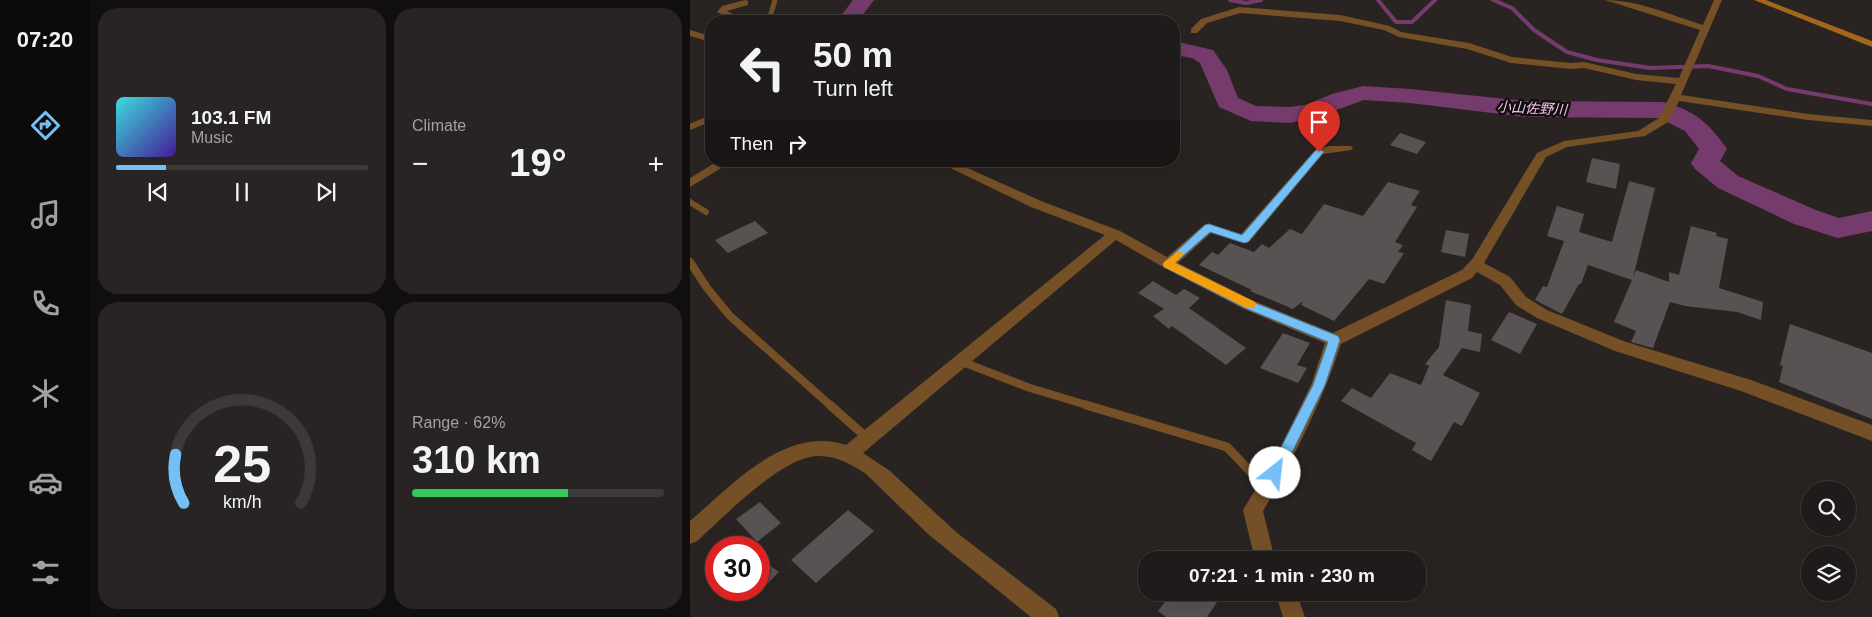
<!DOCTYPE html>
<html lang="en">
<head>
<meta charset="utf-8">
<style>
	:root { --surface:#1f1b1a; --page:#272423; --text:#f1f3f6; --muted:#a1a1a2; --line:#3c3939; --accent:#74c0f6 }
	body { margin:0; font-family:Helvetica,"Noto Sans JP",sans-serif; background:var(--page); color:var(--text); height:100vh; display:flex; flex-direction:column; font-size:19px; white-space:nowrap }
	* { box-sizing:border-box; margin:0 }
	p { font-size:16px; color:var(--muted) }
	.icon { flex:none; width:28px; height:28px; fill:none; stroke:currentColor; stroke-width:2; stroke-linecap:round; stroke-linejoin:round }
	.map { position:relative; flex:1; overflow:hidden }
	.drawer { display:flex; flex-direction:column; gap:8px; padding:8px; background:#110f0e; width:600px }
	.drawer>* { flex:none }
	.banner { position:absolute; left:15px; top:15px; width:475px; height:152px; border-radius:20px; box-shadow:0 5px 20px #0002,0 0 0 1px var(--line); background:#1f1b1a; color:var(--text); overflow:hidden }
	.controls { position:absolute; left:1111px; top:481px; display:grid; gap:10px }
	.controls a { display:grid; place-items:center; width:55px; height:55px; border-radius:50%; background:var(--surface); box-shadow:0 5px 20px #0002,0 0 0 1px var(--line); font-size:25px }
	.speed { position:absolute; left:15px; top:536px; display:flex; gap:10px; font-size:25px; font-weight:700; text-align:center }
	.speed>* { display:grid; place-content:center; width:65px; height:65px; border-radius:50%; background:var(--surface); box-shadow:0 5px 20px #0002,0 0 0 1px var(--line); line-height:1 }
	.speed .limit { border:8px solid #d22; background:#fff; color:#111 }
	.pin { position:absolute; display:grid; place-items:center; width:42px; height:42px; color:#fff; margin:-51px -21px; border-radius:50% 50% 50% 0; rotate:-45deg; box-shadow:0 0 5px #0007 }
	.pin .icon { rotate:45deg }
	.me { position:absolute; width:55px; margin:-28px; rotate:29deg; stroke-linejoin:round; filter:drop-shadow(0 0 4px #0008) }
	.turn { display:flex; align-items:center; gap:18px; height:105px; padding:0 25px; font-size:22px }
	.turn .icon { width:65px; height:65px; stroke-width:2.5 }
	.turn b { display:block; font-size:35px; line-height:42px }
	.then { display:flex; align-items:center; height:48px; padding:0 25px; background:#0003; gap:10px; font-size:19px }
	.big { font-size:38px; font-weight:600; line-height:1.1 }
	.drawer .widget { flex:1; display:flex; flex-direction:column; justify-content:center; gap:8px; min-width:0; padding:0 18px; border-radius:20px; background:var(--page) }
	.drawer .dial { align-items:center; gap:0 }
	.dial svg { height:130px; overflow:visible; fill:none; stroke:var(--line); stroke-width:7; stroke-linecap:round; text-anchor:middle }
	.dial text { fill:var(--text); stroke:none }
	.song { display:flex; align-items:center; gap:15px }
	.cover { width:60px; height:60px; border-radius:8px; background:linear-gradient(135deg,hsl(180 70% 55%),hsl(260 70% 35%)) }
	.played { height:5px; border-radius:2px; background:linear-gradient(90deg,var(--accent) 20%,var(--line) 20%) }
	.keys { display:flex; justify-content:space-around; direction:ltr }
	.heat { display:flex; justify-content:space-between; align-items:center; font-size:28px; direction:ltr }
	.charge { height:8px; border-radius:4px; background:linear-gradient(90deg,#34c759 62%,var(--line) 0) }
	.drawer .tiles { flex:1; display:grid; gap:8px; grid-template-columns:repeat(2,1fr) }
	.trip { position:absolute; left:448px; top:551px; width:288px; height:50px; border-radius:20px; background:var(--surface); box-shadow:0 5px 20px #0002,0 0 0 1px var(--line); font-weight:600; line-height:50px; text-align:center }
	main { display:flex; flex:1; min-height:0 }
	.tab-bar { display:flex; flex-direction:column; width:90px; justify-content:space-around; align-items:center; background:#0c0b0a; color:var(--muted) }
	.tab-bar .icon { width:35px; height:35px }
	.tab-bar .selected { color:var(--accent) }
	.tab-bar b { font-size:22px; color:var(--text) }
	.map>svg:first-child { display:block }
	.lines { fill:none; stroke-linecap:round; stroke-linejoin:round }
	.stream { stroke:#763b6d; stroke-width:4 }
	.river { fill:#763b6d; fill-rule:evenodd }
	.building { fill:#585253 }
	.lane-far3 { stroke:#755027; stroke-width:5 }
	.lane-far2 { stroke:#755027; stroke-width:6 }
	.lane-far1 { stroke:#755027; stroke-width:8 }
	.lane { stroke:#755027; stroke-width:9 }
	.street { fill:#755027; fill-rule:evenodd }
	.secondary { fill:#a2661c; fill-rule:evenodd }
	.route { fill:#74c0f6; stroke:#4b7da0 }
	.slow { fill:#f59e0b }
	.labels { text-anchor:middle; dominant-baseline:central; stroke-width:5; stroke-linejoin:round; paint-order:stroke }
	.far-water-label { font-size:14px; font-style:italic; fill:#f9c3ed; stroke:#100e0d }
</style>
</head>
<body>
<main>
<nav class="tab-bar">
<b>07:20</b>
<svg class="icon selected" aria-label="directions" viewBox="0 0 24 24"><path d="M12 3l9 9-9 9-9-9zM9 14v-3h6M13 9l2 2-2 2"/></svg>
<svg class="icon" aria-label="music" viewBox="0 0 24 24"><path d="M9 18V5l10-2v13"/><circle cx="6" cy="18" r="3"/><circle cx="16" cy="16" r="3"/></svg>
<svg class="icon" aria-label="phone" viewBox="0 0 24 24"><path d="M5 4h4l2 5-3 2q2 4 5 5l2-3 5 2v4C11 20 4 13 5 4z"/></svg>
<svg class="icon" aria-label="climate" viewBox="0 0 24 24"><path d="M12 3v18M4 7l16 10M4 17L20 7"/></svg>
<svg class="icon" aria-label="car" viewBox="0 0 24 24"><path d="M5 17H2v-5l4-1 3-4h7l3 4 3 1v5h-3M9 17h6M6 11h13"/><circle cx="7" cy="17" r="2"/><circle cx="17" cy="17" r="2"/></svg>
<svg class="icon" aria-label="filters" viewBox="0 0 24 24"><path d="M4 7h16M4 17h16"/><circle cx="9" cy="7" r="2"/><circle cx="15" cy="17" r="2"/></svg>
</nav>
<section class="drawer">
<div class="tiles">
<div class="widget">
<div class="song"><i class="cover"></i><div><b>103.1 FM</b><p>Music</p></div></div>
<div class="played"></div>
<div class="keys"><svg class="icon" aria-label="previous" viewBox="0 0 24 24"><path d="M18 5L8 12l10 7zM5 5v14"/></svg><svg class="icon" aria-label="pause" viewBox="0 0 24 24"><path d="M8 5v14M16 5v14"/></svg><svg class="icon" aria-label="next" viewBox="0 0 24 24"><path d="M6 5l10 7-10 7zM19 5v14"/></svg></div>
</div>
<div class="widget"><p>Climate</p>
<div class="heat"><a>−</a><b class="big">19°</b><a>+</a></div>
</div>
<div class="widget dial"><svg viewBox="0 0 100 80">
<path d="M14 69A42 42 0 1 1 86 69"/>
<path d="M14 69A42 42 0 0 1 9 39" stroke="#74c0f6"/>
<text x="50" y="56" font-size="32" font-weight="700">25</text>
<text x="50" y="72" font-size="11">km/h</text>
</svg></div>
<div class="widget"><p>Range · 62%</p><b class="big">310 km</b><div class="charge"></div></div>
</div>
</section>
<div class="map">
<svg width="1182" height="617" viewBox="0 0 1182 617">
	<rect width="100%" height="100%" fill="#292422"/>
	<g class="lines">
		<path class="stream" d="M 540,0 L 556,3 L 571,0
			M 688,0 L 706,22 L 722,22 L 745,0
			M 803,0 L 822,8 L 844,30 L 877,52 L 907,60 L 960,68 L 1018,66 L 1068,76 L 1097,89 L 1182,104"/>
		<path class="river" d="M 163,0 L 184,0 L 168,21 L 147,21 Z
			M 484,41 L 523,50 L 537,70 L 548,98 L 566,106 L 600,107 L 615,105 L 642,94 L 673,86 L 720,89 L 835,101 L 973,102 C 1004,110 1019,123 1037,149 L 1030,161 L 1048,176 L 1126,210 L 1149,218 L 1182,211 L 1182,231 L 1148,238 L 1104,224 L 1028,188 L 1005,169 L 1001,163 L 1009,149 L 995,131 L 969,118 L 835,117 L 720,103 L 674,100 L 630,116 L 600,123 L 561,121 L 529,107 L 510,63 L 502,58 L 484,55 Z"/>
	</g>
	<path class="building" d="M 710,133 L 736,142 L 727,154 L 700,145 Z
		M 902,158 L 930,164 L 926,189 L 896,182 Z
		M 939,181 L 965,188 L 943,278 L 946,270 L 979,282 L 979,272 L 989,275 L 1001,226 L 1027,233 L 1026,236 L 1038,239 L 1029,288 L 1073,302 L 1071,320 L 1047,312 L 995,306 L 980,302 L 963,348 L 941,342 L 946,331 L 924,322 L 942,280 L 898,265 L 891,284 L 889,284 L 872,314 L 845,300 L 853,286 L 857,287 L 874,241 L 857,236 L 867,206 L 894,214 L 889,232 L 922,242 Z
		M 698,182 L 730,191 L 721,205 L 727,207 L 705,242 L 713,245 L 708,252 L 714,253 L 694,284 L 679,279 L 644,321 L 611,305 L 613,301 L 603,309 L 560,291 L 562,290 L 509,265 L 522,252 L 528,255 L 540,243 L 564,252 L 572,244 L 579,248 L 600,229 L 612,234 L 634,204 L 673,216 Z
		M 65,221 L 78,233 L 38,253 L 25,240 Z
		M 756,230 L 779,234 L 775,257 L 751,252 Z
		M 463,281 L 486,295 L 494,289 L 510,298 L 499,308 L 556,348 L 536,365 L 482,326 L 479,329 L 463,316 L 474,309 L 448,293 Z
		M 756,300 L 781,305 L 778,331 L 792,334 L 790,352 L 772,348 L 753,375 L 790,393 L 772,426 L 764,422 L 741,461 L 722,450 L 726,443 L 651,401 L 662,388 L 681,398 L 700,373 L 731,385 L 739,366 L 735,364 L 749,347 Z
		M 819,312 L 847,324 L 830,354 L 801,340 Z
		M 1100,324 L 1182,353 L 1182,419 L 1089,382 L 1093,366 L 1090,365 Z
		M 593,333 L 620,343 L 607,365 L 617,368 L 608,383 L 570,368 Z
		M 70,502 L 91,523 L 67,542 L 46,519 Z
		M 158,510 L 184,531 L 126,583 L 101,560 Z
		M 69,558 L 89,572 L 69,592 Z
		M 482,592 L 534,592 L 517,617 L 476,617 L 468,611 Z"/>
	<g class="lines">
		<path class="lane-far3" d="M 75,21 L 80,17 L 85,0"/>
		<path class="lane-far2" d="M 0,127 L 21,118
			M 0,202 L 16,212"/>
		<path class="lane-far1" d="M 0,262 L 17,288 L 40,316 L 141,406
			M 270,361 L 340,388 L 400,406"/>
		<path class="lane" d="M 140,405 L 176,437
			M 396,405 L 537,447 L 576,488"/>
		<path class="street" d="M 55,0 L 58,1 L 58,5 L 37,11 L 56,21 L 45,21 L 27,12 L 32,6 Z
			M 915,0 C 948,0 981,15 1013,25 L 1024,0 L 1032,0 L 991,95 L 1118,114 L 1182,120 L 1182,126 L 1118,120 L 989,101 L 978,122 L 955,136 L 877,147 L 856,157 L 794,263 L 820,277 L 836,297 L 857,310 L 936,342 L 1061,380 L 1182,425 L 1182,441 L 1051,391 L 925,351 L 847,318 L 826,305 L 810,285 L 787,272 L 782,278 L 651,344 C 632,403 604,457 573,511 L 585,560 L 565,560 L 553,510 L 588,452 L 621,385 L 635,343 L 554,309 L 473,267 L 426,240 L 173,453 L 200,471 L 266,532 L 366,609 L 369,617 L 341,617 L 238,534 L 176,474 C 161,464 146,455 126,456 C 89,459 35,516 7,541 L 0,544 L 0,521 C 41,486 95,425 156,445 L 415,235 L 341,207 L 246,161 L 262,161 L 351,201 L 430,231 L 477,257 L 514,225 L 519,224 L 551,234 L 625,150 L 639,146 L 661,146 L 663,148 L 661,150 L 633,154 L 559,242 L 554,243 L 521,233 L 488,263 L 564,301 L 643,333 L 772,270 L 783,258 L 847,153 L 874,141 L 948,131 L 969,118 L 986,84 L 946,80 L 894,68 L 881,69 L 821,63 L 777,49 L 709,37 L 694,30 L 650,21 L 550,13 L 517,23 L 507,33 L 501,33 L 501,29 L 511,19 L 549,7 L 650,15 L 700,26 L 711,32 L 779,43 L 822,57 L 881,63 L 894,62 L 946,74 L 989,78 L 1010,30 Z
			M 0,30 L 21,36 L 21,42 L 0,36 Z
			M 28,161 L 43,161 L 0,187 L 0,178 Z
			M 585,592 L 606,592 L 615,617 L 593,617 Z"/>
		<path class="secondary" d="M 1064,0 L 1076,0 L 1182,41 L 1182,47 Z"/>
	</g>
	<path class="route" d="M 629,149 L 634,152 L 632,154 L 558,242 L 554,243 L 520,232 L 485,263 L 563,302 L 648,336 L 650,340 L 635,385 L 590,477 L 585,479 L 580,477 L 578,473 L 623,385 L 638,342 L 555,308 L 474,267 L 473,264 L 515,225 L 519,224 L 552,235 L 626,150 Z"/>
	<path class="slow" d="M 489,251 L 494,254 L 485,263 L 565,302 L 566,305 L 565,308 L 557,308 L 474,267 L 473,264 L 474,262 Z"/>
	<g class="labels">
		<g class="far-water-label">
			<text transform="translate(842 108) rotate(3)">小山佐野川</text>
		</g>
	</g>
</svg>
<div class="controls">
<a><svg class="icon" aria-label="search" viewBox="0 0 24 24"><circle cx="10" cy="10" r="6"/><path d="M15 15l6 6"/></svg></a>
<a><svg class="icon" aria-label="layers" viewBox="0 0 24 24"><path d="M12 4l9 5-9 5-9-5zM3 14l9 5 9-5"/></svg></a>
</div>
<div class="speed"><div class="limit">30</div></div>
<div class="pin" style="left:629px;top:152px;background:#d93025"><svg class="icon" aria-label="arrive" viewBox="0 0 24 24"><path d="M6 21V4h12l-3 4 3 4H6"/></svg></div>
<svg class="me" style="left:585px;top:473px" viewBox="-20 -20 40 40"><circle r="19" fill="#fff"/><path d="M0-13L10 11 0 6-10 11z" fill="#74c0f6"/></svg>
<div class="trip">07:21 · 1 min · 230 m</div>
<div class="banner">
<div class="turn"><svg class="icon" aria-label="left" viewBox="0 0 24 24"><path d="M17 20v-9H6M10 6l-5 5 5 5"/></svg><div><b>50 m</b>Turn left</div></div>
<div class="then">Then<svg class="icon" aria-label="right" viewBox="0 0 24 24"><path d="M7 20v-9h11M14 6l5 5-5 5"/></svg></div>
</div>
</div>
</main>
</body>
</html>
